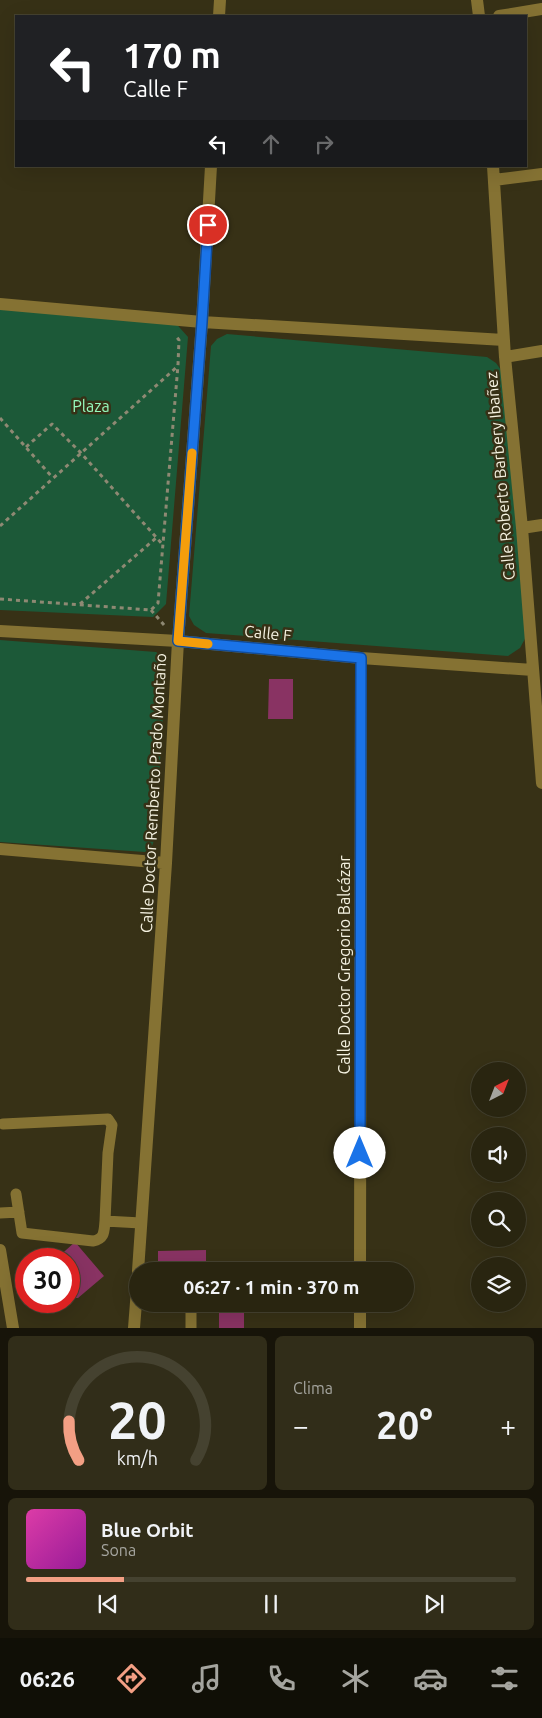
<!DOCTYPE html>
<html lang="es">
<head>
<meta charset="utf-8">
<style>
	:root { --surface:#292510; --page:#312d19; --text:#f1f3f6; --muted:#a5a59f; --line:#454230; --accent:#f39f84 }
	body { margin:0; font-family:Ubuntu,sans-serif; background:var(--page); color:var(--text); height:100vh; display:flex; flex-direction:column; font-size:19px; white-space:nowrap }
	* { box-sizing:border-box; margin:0 }
	p { font-size:16px; color:var(--muted) }
	.icon { flex:none; width:28px; height:28px; fill:none; stroke:currentColor; stroke-width:2; stroke-linecap:round; stroke-linejoin:round }
	.map { position:relative; height:1328px; overflow:hidden }
	.side { display:flex; flex-direction:column; gap:8px; padding:8px; background:#171409; flex:1 }
	.side>* { flex:none }
	.hud { position:absolute; left:15px; top:15px; width:512px; height:152px; border-radius:0px; box-shadow:0 5px 20px #0002,0 0 0 1px var(--line); background:#202124; color:#fff; overflow:hidden }
	.needle { width:32px; rotate:42deg }
	.controls { position:absolute; left:471px; top:1062px; display:grid; gap:10px }
	.controls a { display:grid; place-items:center; width:55px; height:55px; border-radius:50%; background:var(--surface); box-shadow:0 5px 20px #0002,0 0 0 1px var(--line); font-size:25px }
	.speed { position:absolute; left:15px; top:1248px; display:flex; gap:10px; font-size:25px; font-weight:700; text-align:center }
	.speed>* { display:grid; place-content:center; width:65px; height:65px; border-radius:50%; background:var(--surface); box-shadow:0 5px 20px #0002,0 0 0 1px var(--line); line-height:1 }
	.speed .limit { border:8px solid #d22; background:#fff; color:#111 }
	.pin { position:absolute; display:grid; place-items:center; width:42px; height:42px; color:#fff; margin:-21px; border:2px solid #fff; border-radius:50%; box-shadow:0 1px 5px #0007 }
	.me { position:absolute; width:55px; margin:-28px; rotate:0deg; stroke-linejoin:round; filter:drop-shadow(0 0 4px #0008) }
	.turn { display:flex; align-items:center; gap:18px; height:105px; padding:0 25px; font-size:22px }
	.turn .icon { width:65px; height:65px; stroke-width:2.5 }
	.turn b { display:block; font-size:35px; line-height:42px }
	.lanes { display:flex; align-items:center; height:48px; padding:0 25px; background:#0003; justify-content:center; gap:25px; direction:ltr }
	.lanes .off { opacity:.35 }
	.big { font-size:38px; font-weight:700; line-height:1.1 }
	.side .widget { flex:1; display:flex; flex-direction:column; justify-content:center; gap:8px; min-width:0; padding:0 18px; border-radius:8px; background:var(--page) }
	.side .dial { align-items:center; gap:0 }
	.dial svg { height:130px; overflow:visible; fill:none; stroke:var(--line); stroke-width:7; stroke-linecap:round; text-anchor:middle }
	.dial text { fill:var(--text); stroke:none }
	.song { display:flex; align-items:center; gap:15px }
	.cover { width:60px; height:60px; border-radius:8px; background:linear-gradient(135deg,hsl(320 70% 55%),hsl(300 70% 35%)) }
	.played { height:5px; border-radius:2px; background:linear-gradient(90deg,var(--accent) 20%,var(--line) 20%) }
	.keys { display:flex; justify-content:space-around; direction:ltr }
	.heat { display:flex; justify-content:space-between; align-items:center; font-size:28px; direction:ltr }
	.side .tiles { flex:1; display:grid; gap:8px; grid-template-columns:1fr 1fr }
	.widget:last-child { grid-column:span 2 }
	.trip { position:absolute; left:129px; top:1262px; width:285px; height:50px; border-radius:25px; background:var(--surface); box-shadow:0 5px 20px #0002,0 0 0 1px var(--line); font-weight:700; line-height:50px; text-align:center }
	.tabs { display:flex; height:80px; justify-content:space-around; align-items:center; background:#100f06; color:var(--muted) }
	.tabs .icon { width:35px; height:35px }
	.tabs .active { color:var(--accent) }
	.tabs b { font-size:22px; color:var(--text) }
	.map>svg:first-child { display:block }
	.green { fill:#1c5938 }
	.building { fill:#893363 }
	.lines { fill:none; stroke-linecap:round; stroke-linejoin:round }
	.path { stroke:#8e8973; stroke-width:3; stroke-dasharray:4 4; stroke-linecap:butt }
	.lane { stroke:#857233; stroke-width:11 }
	.street { stroke:#857233; stroke-width:12 }
	.route-casing { stroke:#114b97; stroke-width:12 }
	.route { stroke:#1a73e8; stroke-width:9 }
	.slow { stroke:#f59e0b; stroke-width:9 }
	.labels { text-anchor:middle; dominant-baseline:central; stroke-width:5; stroke-linejoin:round; paint-order:stroke }
	.park-label { font-size:16px; fill:#96fabd; stroke:#373116 }
	.street-label { font-size:16px; fill:#f5f2e1; stroke:#373116 }
</style>
</head>
<body>
<div class="map">
<svg width="542" height="1328" viewBox="0 0 542 1328">
	<rect width="100%" height="100%" fill="#373116"/>
	<path class="green" d="M 0,309 L 172,319 L 188,337 L 166,604 L 153,617 L 0,610 Z
		M 227,334 L 487,357 L 496,363 L 501,370 L 527,635 L 520,648 L 508,656 L 206,633 L 194,625 L 189,616 L 211,346 L 217,339 Z
		M 0,640 L 156,652 L 163,657 L 166,669 L 155,838 L 152,846 L 145,852 L 0,842 Z"/>
	<path class="building" d="M 269,679 L 293,679 L 293,719 L 268,719 Z
		M 75,1242 L 104,1276 L 78,1298 L 69,1298 L 69,1259 L 56,1259 Z
		M 206,1250 L 206,1269 L 158,1269 L 158,1251 Z
		M 219,1304 L 244,1304 L 244,1328 L 219,1328 Z"/>
	<g class="lines">
		<path class="path" d="M 0,418 L 53,478
			M 26,447 L 52,424 L 81,453 L 163,545
			M 0,526 L 178,366
			M 0,599 L 151,610 L 158,603 L 178,365 L 179,340 L 175,335
			M 80,604 L 156,538
			M 151,610 L 164,625"/>
		<path class="lane" d="M 3,1124 L 108,1119 L 112,1125 L 108,1153 L 105,1221
			M 16,1194 L 22,1233 L 93,1241 C 105,1239 104,1231 105,1221 L 141,1223
			M 0,1213 L 19,1212
			M 191,1328 L 191,1304"/>
		<path class="street" d="M 477,0 L 479,16
			M 219,16 L 220,0
			M 499,16 L 542,9
			M 493,166 L 505,357 L 522,528 L 542,783
			M 494,180 L 542,174
			M 0,304 L 202,322 L 504,340
			M 505,357 L 542,351
			M 522,528 L 542,525
			M 0,631 L 178,641 L 361,658 L 533,670
			M 0,849 L 166,863
			M 0,1250 L 13,1328
			M 138,1271 L 166,863 L 178,641 L 202,322 L 211,166
			M 360,1271 L 361,658
			M 134,1328 L 138,1277
			M 360,1328 L 360,1304"/>
	</g>
	<g class="lines">
		<defs>
			<path id="route" d="M 208,225 L 202,322 L 178,641 L 361,658 L 360,1153"/>
		</defs>
		<use href="#route" class="route-casing"/>
		<use href="#route" class="route"/>
		<path class="slow" d="M 192,453 L 178,641 L 208,644"/>
	</g>
	<g class="labels">
		<g class="park-label">
			<text x="91" y="406">Plaza</text>
		</g>
		<g class="street-label">
			<text transform="translate(500 476) rotate(-95)">Calle Roberto Barbery Ibañez</text>
			<text transform="translate(268 633) rotate(6)">Calle F</text>
			<text transform="translate(153 793) rotate(-87)">Calle Doctor Remberto Prado Montaño</text>
			<text transform="translate(344 965) rotate(-90)">Calle Doctor Gregorio Balcázar</text>
		</g>
	</g>
</svg>
<div class="controls">
<a><svg class="needle" viewBox="-14 -14 28 28"><path d="M0-13l5 13h-10z" fill="#e53935"/><path d="M0 13l5-13h-10z" fill="#a5a59f"/></svg></a>
<a><svg class="icon" aria-label="sound" viewBox="0 0 24 24"><path d="M4 9h4l5-4v14l-5-4H4zM17 9q2 3 0 6"/></svg></a>
<a><svg class="icon" aria-label="search" viewBox="0 0 24 24"><circle cx="10" cy="10" r="6"/><path d="M15 15l6 6"/></svg></a>
<a><svg class="icon" aria-label="layers" viewBox="0 0 24 24"><path d="M12 4l9 5-9 5-9-5zM3 14l9 5 9-5"/></svg></a>
</div>
<div class="speed"><div class="limit">30</div></div>
<div class="pin" style="left:208px;top:225px;background:#d93025"><svg class="icon" aria-label="arrive" viewBox="0 0 24 24"><path d="M6 21V4h12l-3 4 3 4H6"/></svg></div>
<svg class="me" style="left:360px;top:1153px" viewBox="-20 -20 40 40"><circle r="19" fill="#fff"/><path d="M0-13L10 11 0 6-10 11z" fill="#1a73e8"/></svg>
<div class="trip">06:27 · 1 min · 370 m</div>
<div class="hud">
<div class="turn"><svg class="icon" aria-label="left" viewBox="0 0 24 24"><path d="M17 20v-9H6M10 6l-5 5 5 5"/></svg><div><b>170 m</b>Calle F</div></div>
<div class="lanes"><svg class="icon" aria-label="left" viewBox="0 0 24 24"><path d="M17 20v-9H6M10 6l-5 5 5 5"/></svg><svg class="icon off" aria-label="ahead" viewBox="0 0 24 24"><path d="M12 20V5M6 11l6-6 6 6"/></svg><svg class="icon off" aria-label="right" viewBox="0 0 24 24"><path d="M7 20v-9h11M14 6l5 5-5 5"/></svg></div>
</div>
</div>
<section class="side">
<div class="tiles">
<div class="widget dial"><svg viewBox="0 0 100 80">
<path d="M14 69A42 42 0 1 1 86 69"/>
<path d="M14 69A42 42 0 0 1 8 45" stroke="#f39f84"/>
<text x="50" y="56" font-size="32" font-weight="700">20</text>
<text x="50" y="72" font-size="11">km/h</text>
</svg></div>
<div class="widget"><p>Clima</p>
<div class="heat"><a>−</a><b class="big">20°</b><a>+</a></div>
</div>
<div class="widget">
<div class="song"><i class="cover"></i><div><b>Blue Orbit</b><p>Sona</p></div></div>
<div class="played"></div>
<div class="keys"><svg class="icon" aria-label="previous" viewBox="0 0 24 24"><path d="M18 5L8 12l10 7zM5 5v14"/></svg><svg class="icon" aria-label="pause" viewBox="0 0 24 24"><path d="M8 5v14M16 5v14"/></svg><svg class="icon" aria-label="next" viewBox="0 0 24 24"><path d="M6 5l10 7-10 7zM19 5v14"/></svg></div>
</div>
</div>
</section>
<nav class="tabs">
<b>06:26</b>
<svg class="icon active" aria-label="directions" viewBox="0 0 24 24"><path d="M12 3l9 9-9 9-9-9zM9 14v-3h6M13 9l2 2-2 2"/></svg>
<svg class="icon" aria-label="music" viewBox="0 0 24 24"><path d="M9 18V5l10-2v13"/><circle cx="6" cy="18" r="3"/><circle cx="16" cy="16" r="3"/></svg>
<svg class="icon" aria-label="phone" viewBox="0 0 24 24"><path d="M5 4h4l2 5-3 2q2 4 5 5l2-3 5 2v4C11 20 4 13 5 4z"/></svg>
<svg class="icon" aria-label="climate" viewBox="0 0 24 24"><path d="M12 3v18M4 7l16 10M4 17L20 7"/></svg>
<svg class="icon" aria-label="car" viewBox="0 0 24 24"><path d="M5 17H2v-5l4-1 3-4h7l3 4 3 1v5h-3M9 17h6M6 11h13"/><circle cx="7" cy="17" r="2"/><circle cx="17" cy="17" r="2"/></svg>
<svg class="icon" aria-label="filters" viewBox="0 0 24 24"><path d="M4 7h16M4 17h16"/><circle cx="9" cy="7" r="2"/><circle cx="15" cy="17" r="2"/></svg>
</nav>
</body>
</html>
